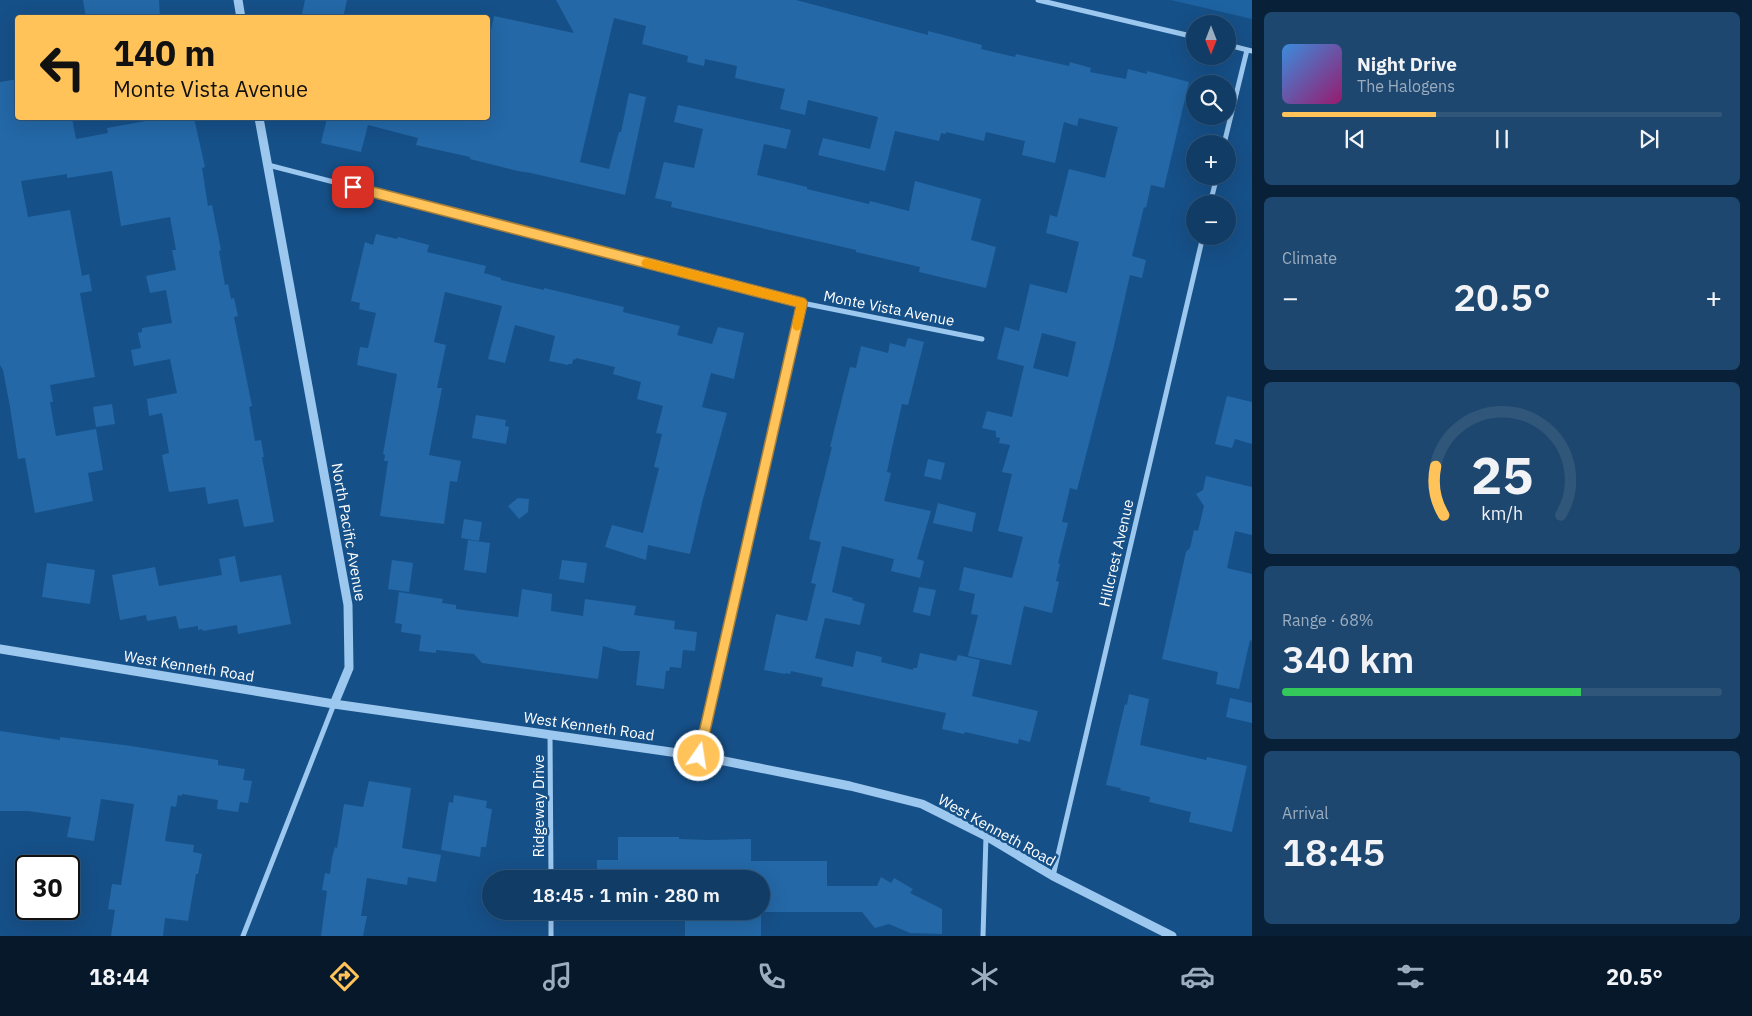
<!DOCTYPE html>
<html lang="en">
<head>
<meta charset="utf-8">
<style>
	:root { --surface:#103c66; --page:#1e476f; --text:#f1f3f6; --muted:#9cadbf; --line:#30567a; --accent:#ffc35a }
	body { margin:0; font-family:"IBM Plex Sans",sans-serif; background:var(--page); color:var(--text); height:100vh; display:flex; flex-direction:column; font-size:19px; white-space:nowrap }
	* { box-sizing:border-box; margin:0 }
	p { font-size:16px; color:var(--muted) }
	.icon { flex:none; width:28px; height:28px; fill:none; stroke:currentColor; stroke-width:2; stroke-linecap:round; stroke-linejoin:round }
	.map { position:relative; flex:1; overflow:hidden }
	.panel { display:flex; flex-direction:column; gap:12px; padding:12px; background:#092138; width:500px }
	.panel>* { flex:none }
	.hud { position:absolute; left:15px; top:15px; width:475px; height:105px; border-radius:5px; box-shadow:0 5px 20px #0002,0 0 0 1px var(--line); background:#ffc35a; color:#111; overflow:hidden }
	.needle { width:32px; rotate:180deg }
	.buttons { position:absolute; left:1186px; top:15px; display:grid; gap:10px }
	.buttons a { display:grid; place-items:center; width:50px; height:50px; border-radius:50%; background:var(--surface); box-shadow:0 5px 20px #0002,0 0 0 1px var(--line); font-size:25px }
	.speed { position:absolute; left:15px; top:855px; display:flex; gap:10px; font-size:25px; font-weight:700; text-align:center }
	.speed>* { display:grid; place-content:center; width:65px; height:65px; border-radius:50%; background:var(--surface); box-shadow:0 5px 20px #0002,0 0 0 1px var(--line); line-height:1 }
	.speed .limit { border:2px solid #111; border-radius:8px; background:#fff; color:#111 }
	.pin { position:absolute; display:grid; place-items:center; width:42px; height:42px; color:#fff; margin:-21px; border-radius:10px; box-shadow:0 2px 8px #0006 }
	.me { position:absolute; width:55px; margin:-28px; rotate:13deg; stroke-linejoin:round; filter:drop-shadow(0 0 4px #0008) }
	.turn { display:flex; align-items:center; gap:18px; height:105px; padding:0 15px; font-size:22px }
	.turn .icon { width:65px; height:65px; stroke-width:2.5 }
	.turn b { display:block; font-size:35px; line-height:42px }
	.big { font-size:38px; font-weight:600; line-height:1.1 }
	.panel .widget { flex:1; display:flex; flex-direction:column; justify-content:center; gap:8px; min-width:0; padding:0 18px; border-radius:8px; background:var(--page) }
	.panel .dial { align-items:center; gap:0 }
	.dial svg { height:130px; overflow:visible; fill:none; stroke:var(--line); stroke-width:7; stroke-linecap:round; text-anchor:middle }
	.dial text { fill:var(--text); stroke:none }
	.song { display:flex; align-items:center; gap:15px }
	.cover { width:60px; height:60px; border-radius:8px; background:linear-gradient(135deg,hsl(210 70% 55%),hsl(320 70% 35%)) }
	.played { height:5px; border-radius:2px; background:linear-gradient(90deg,var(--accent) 35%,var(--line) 35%) }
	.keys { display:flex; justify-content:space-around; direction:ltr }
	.heat { display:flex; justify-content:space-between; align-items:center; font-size:28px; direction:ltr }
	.charge { height:8px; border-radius:4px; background:linear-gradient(90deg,#34c759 68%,var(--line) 0) }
	.trip { position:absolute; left:482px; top:870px; width:288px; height:50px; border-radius:25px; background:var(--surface); box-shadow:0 5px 20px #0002,0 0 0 1px var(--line); font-weight:600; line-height:50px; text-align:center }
	.menu { display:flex; height:80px; justify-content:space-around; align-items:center; background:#061829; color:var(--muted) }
	.menu .icon { width:35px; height:35px }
	.menu .on { color:var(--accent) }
	.menu b { font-size:22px; color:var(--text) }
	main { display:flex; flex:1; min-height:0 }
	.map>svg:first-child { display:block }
	.green { fill:#1e63a1 }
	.building { fill:#2468a7; fill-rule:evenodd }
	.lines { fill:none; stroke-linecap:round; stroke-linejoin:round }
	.minor { stroke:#9cc7ee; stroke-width:5 }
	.tertiary { stroke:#9cc7ee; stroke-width:9 }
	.route-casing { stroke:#a67f3a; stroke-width:12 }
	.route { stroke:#ffc35a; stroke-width:9 }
	.slow { stroke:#f59e0b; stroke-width:9 }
	.labels { text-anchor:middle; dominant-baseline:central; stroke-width:5; stroke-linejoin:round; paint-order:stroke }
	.street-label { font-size:15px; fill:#fff; stroke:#165088 }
</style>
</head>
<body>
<main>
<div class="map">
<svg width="1252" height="936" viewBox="0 0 1252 936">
	<rect width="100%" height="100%" fill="#165088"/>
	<path class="green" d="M 1171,0 L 1252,0 L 1252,19 Z"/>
	<path class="building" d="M 83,0 L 159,0 L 160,18 L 86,18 Z
		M 305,0 L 347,0 L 343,18 L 301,18 Z
		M 556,0 L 796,0 L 928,35 L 928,31 L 982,45 L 981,49 L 1015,57 L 1016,54 L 1069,66 L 1070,62 L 1091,68 L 1090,72 L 1126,79 L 1128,69 L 1147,74 L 1147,71 L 1189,82 L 1164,188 L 1151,185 L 1146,208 L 1144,207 L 1132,256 L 1146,260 L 1142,278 L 1130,275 L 1113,350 L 1077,490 L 1070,488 L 1062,522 L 1068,523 L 1058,563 L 1060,564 L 1056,581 L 1059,582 L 1052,613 L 1024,606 L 1011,665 L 968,656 L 978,615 L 971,614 L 975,594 L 959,590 L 964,567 L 1012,578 L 1023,537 L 998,531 L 1012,474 L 1002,472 L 1010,445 L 999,443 L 1000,438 L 996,437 L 996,431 L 982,428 L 987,411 L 1012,417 L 1024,366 L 997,359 L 1005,327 L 1019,331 L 1030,284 L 1067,293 L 1079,242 L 1046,233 L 1050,215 L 1057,217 L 1069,169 L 1105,178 L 1118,127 L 1079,118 L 1077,126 L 1064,122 L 1055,163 L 1022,155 L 1025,141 L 986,132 L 984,141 L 946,132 L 946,134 L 941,133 L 939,141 L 895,131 L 885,171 L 818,155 L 823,138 L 870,149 L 878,117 L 808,100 L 805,115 L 780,109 L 785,89 L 735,78 L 737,66 L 705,59 L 704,66 L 687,62 L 688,56 L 642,44 L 646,26 L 614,18 L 580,162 L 609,169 L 619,132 L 621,132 L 629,93 L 646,97 L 625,195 L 531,173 L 518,171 L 470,159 L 470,157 L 416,145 L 418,138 L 368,125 L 361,152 L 321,143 L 327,118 L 488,118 L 488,44 L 494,16 L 574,33 ZM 1042,333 L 1076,342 L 1068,377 L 1033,368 Z
		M 18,79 L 18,118 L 72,118 L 76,139 L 108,133 L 107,128 L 162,118 L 194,118 L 205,167 L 202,168 L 208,206 L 212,205 L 221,250 L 219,251 L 225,285 L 228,284 L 231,299 L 234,298 L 238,316 L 234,317 L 252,406 L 249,407 L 255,441 L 261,440 L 264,457 L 262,457 L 274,522 L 244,527 L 238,499 L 208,504 L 205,487 L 169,492 L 162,455 L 169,453 L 162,413 L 149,416 L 147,399 L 177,393 L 170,359 L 134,366 L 131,350 L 141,348 L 138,333 L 142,332 L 142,328 L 172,323 L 166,290 L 150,293 L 146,276 L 176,270 L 172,250 L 176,250 L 170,217 L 121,226 L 112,171 L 67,178 L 67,174 L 21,181 L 28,217 L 70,210 L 82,276 L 89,274 L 92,291 L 80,293 L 95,377 L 50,385 L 53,402 L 50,402 L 56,436 L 96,429 L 103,470 L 88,473 L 93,501 L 35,513 L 25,458 L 18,459 L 10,407 L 3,370 L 0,365 L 0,82 Z
		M 678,105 L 791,130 L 786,149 L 764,144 L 757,175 L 807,187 L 807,189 L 869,204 L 870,201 L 909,211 L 915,181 L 981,199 L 971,240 L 996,247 L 986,288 L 919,272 L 920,267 L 856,252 L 856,250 L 671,207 L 672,202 L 655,198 L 664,162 L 694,168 L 703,129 L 674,122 Z
		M 376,234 L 397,239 L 398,237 L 429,245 L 427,252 L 486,266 L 484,273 L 501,278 L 501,280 L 544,290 L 544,288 L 624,307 L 623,312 L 680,326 L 677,335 L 712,344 L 718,327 L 744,333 L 734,379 L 711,373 L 702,407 L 727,413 L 703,499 L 690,554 L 648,545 L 646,560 L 605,547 L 612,525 L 643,533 L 659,468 L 654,467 L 662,434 L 656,433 L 663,406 L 637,399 L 641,382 L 613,374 L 615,367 L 576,358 L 575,360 L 573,359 L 572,364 L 568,364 L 568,365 L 549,361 L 555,336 L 515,325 L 505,363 L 488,359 L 502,306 L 445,292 L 434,342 L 446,345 L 437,388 L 442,388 L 429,455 L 461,461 L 457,482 L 450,481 L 444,524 L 380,516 L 388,461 L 384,461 L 385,455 L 383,454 L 397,374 L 357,365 L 360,347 L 368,348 L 376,313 L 359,309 L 360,303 L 351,301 L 365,242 L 373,245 Z
		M 908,338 L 924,342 L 908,405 L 902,404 L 891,452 L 887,472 L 891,473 L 884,501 L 931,511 L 917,559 L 924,561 L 920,578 L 891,571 L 894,559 L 842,546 L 832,592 L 853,598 L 852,600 L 865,604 L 860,625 L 825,618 L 815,658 L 853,667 L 856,651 L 882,657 L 881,662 L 913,670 L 913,668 L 917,668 L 920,653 L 956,661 L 958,655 L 980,660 L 972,696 L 1038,711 L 1030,742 L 1019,739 L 1018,744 L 965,732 L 964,734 L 942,729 L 946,713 L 821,686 L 823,678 L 791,671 L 790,674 L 785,673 L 785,674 L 764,670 L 776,614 L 807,621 L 816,584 L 811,583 L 821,542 L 809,539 L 832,447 L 830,447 L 850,367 L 856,368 L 861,346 L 888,353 L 890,343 L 905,347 Z
		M 1227,396 L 1252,402 L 1252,444 L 1235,439 L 1232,448 L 1215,444 Z
		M 112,404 L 115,424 L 96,427 L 93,407 Z
		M 476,415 L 506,420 L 505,426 L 509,427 L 506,444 L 472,438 Z
		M 928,459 L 945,463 L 941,480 L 924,476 Z
		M 1206,476 L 1252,487 L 1252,535 L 1235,531 L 1227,568 L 1252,574 L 1252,641 L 1250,640 L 1239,689 L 1216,684 L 1218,672 L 1162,659 L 1186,552 L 1190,548 L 1194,530 L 1198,531 L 1204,506 L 1196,494 L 1203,490 Z
		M 518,498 L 529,499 L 528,512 L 519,519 L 508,506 Z
		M 938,503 L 976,513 L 972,532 L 933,523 Z
		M 464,519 L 482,522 L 479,541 L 461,538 Z
		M 468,540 L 490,543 L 486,573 L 464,570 Z
		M 235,556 L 240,582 L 281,575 L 291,624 L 238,634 L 237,625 L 203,631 L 202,629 L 198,630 L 198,626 L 179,629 L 176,616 L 147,621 L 146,615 L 120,620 L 112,575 L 155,567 L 159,586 L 222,575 L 219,559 Z
		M 392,560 L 413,563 L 409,592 L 388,589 Z
		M 562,560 L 587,563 L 584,583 L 559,579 Z
		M 47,563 L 95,570 L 90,604 L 42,597 Z
		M 919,587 L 936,590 L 930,616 L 913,612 Z
		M 522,589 L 552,594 L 551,611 L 583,616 L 585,599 L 636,606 L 634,615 L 675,621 L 674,629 L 697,632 L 695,651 L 683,650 L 681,668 L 670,667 L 669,671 L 666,671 L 664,689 L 636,685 L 640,651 L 620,651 L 603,646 L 598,679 L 482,663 L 474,654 L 436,650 L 436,653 L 419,651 L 421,635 L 401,632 L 402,624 L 395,623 L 399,592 L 443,599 L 442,603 L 456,605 L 456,609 L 518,617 Z
		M 1129,694 L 1149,699 L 1140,745 L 1206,760 L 1207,757 L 1247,766 L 1232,832 L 1189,822 L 1191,812 L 1149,802 L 1150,797 L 1120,790 L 1121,788 L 1106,785 L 1125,704 L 1127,705 Z
		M 1230,698 L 1252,703 L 1252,723 L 1226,717 Z
		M 0,731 L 60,740 L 60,737 L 131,746 L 218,760 L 218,765 L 245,769 L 243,780 L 252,781 L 248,803 L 240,802 L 238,812 L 217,809 L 218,800 L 182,794 L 182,796 L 178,795 L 176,807 L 171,806 L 165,841 L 194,845 L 193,852 L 202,854 L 198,874 L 196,874 L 188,921 L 165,918 L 163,936 L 111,936 L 115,910 L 108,909 L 112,884 L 121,885 L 134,804 L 101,799 L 94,841 L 67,837 L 71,817 L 28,811 L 0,811 Z
		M 369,781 L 411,788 L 402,848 L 441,855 L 436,882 L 408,877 L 407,885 L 367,878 L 361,916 L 367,916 L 363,936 L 321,936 L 327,891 L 322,890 L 325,873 L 330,874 L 332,858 L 335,847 L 337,848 L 344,804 L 363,807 Z
		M 454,795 L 487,801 L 486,808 L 492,809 L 486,847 L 481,847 L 480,857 L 441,850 L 449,802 L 453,803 Z
		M 618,837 L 679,837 L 679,839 L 709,840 L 751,839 L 751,861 L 827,861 L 827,886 L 877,886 L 881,877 L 891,883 L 894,878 L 913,889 L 910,893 L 942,909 L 942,934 L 910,933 L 889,924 L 875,928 L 862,912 L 761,912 L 761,936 L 685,936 L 685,911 L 761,911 L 761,879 L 597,879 L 597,860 L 618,860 Z"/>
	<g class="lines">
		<path class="minor" d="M 1038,0 L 1195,37
			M 1228,45 L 1252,51
			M 1224,144 L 1247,50
			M 268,165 L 802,303 L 982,339
			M 1210,204 L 1217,176
			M 550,734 L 551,879
			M 699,756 L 802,303
			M 1053,876 L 1203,236
			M 551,911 L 551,936
			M 243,936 L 334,704
			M 983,936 L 986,836"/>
		<path class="tertiary" d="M 238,0 L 241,18
			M 259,118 L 348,605 L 349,668 L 334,704
			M 0,649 L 334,704 L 699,756 L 850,786 L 922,804 L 986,836 L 1053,876 L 1172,936"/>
	</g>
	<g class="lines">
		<defs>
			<path id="route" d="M 353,187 L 802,303 L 699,756"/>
		</defs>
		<use href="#route" class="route-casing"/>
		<use href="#route" class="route"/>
		<path class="slow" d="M 646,263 L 802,303 L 797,326"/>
	</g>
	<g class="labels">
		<g class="street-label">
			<text transform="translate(889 308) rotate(11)">Monte Vista Avenue</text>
			<text transform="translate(349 532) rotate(80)">North Pacific Avenue</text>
			<text transform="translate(1116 553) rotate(-77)">Hillcrest Avenue</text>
			<text transform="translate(189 666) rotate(9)">West Kenneth Road</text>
			<text transform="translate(589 726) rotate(8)">West Kenneth Road</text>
			<text transform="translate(538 806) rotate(-90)">Ridgeway Drive</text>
			<text transform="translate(997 830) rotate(29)">West Kenneth Road</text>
		</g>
	</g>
</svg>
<div class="buttons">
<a><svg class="needle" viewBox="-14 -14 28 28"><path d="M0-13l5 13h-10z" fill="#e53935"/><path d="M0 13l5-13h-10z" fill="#9cadbf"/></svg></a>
<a><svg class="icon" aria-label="search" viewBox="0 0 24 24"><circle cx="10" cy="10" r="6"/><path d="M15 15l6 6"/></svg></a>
<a>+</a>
<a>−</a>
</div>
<div class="speed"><div class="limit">30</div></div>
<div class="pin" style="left:353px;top:187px;background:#d93025"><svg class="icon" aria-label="arrive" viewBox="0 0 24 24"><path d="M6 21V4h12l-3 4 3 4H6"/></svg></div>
<svg class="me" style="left:699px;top:756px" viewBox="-20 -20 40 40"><circle r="17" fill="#ffc35a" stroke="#fff" stroke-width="3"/><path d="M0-11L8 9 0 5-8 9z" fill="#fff"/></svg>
<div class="trip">18:45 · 1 min · 280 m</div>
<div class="hud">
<div class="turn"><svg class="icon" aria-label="left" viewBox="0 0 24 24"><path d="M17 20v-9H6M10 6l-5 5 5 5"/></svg><div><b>140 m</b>Monte Vista Avenue</div></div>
</div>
</div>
<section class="panel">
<div class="widget">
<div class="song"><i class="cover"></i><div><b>Night Drive</b><p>The Halogens</p></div></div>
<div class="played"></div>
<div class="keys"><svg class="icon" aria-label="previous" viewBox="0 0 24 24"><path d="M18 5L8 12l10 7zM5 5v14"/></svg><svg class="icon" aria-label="pause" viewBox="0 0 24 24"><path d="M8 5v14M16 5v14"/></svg><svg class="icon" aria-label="next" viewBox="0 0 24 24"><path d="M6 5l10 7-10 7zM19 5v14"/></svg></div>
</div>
<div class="widget"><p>Climate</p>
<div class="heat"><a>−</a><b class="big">20.5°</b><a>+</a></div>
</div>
<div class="widget dial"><svg viewBox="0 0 100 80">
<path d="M14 69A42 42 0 1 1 86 69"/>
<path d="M14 69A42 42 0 0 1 9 39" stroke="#ffc35a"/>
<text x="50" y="56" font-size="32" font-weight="700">25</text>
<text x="50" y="72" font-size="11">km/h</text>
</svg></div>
<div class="widget"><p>Range · 68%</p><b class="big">340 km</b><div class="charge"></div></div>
<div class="widget"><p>Arrival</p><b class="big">18:45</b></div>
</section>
</main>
<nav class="menu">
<b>18:44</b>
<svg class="icon on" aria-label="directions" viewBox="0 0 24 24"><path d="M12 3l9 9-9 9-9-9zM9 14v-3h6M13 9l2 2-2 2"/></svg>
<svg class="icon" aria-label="music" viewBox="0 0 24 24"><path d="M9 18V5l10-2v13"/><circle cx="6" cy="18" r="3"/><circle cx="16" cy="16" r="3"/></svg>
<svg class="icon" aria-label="phone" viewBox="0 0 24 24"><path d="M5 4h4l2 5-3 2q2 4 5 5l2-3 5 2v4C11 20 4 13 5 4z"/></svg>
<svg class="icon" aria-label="climate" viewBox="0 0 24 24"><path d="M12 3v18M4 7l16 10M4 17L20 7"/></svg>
<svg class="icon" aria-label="car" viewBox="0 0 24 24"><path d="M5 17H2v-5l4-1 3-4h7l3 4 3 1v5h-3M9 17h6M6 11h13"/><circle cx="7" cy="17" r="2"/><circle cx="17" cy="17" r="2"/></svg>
<svg class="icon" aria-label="filters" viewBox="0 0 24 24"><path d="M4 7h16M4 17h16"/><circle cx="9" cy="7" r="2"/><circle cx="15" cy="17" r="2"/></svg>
<b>20.5°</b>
</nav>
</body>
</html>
